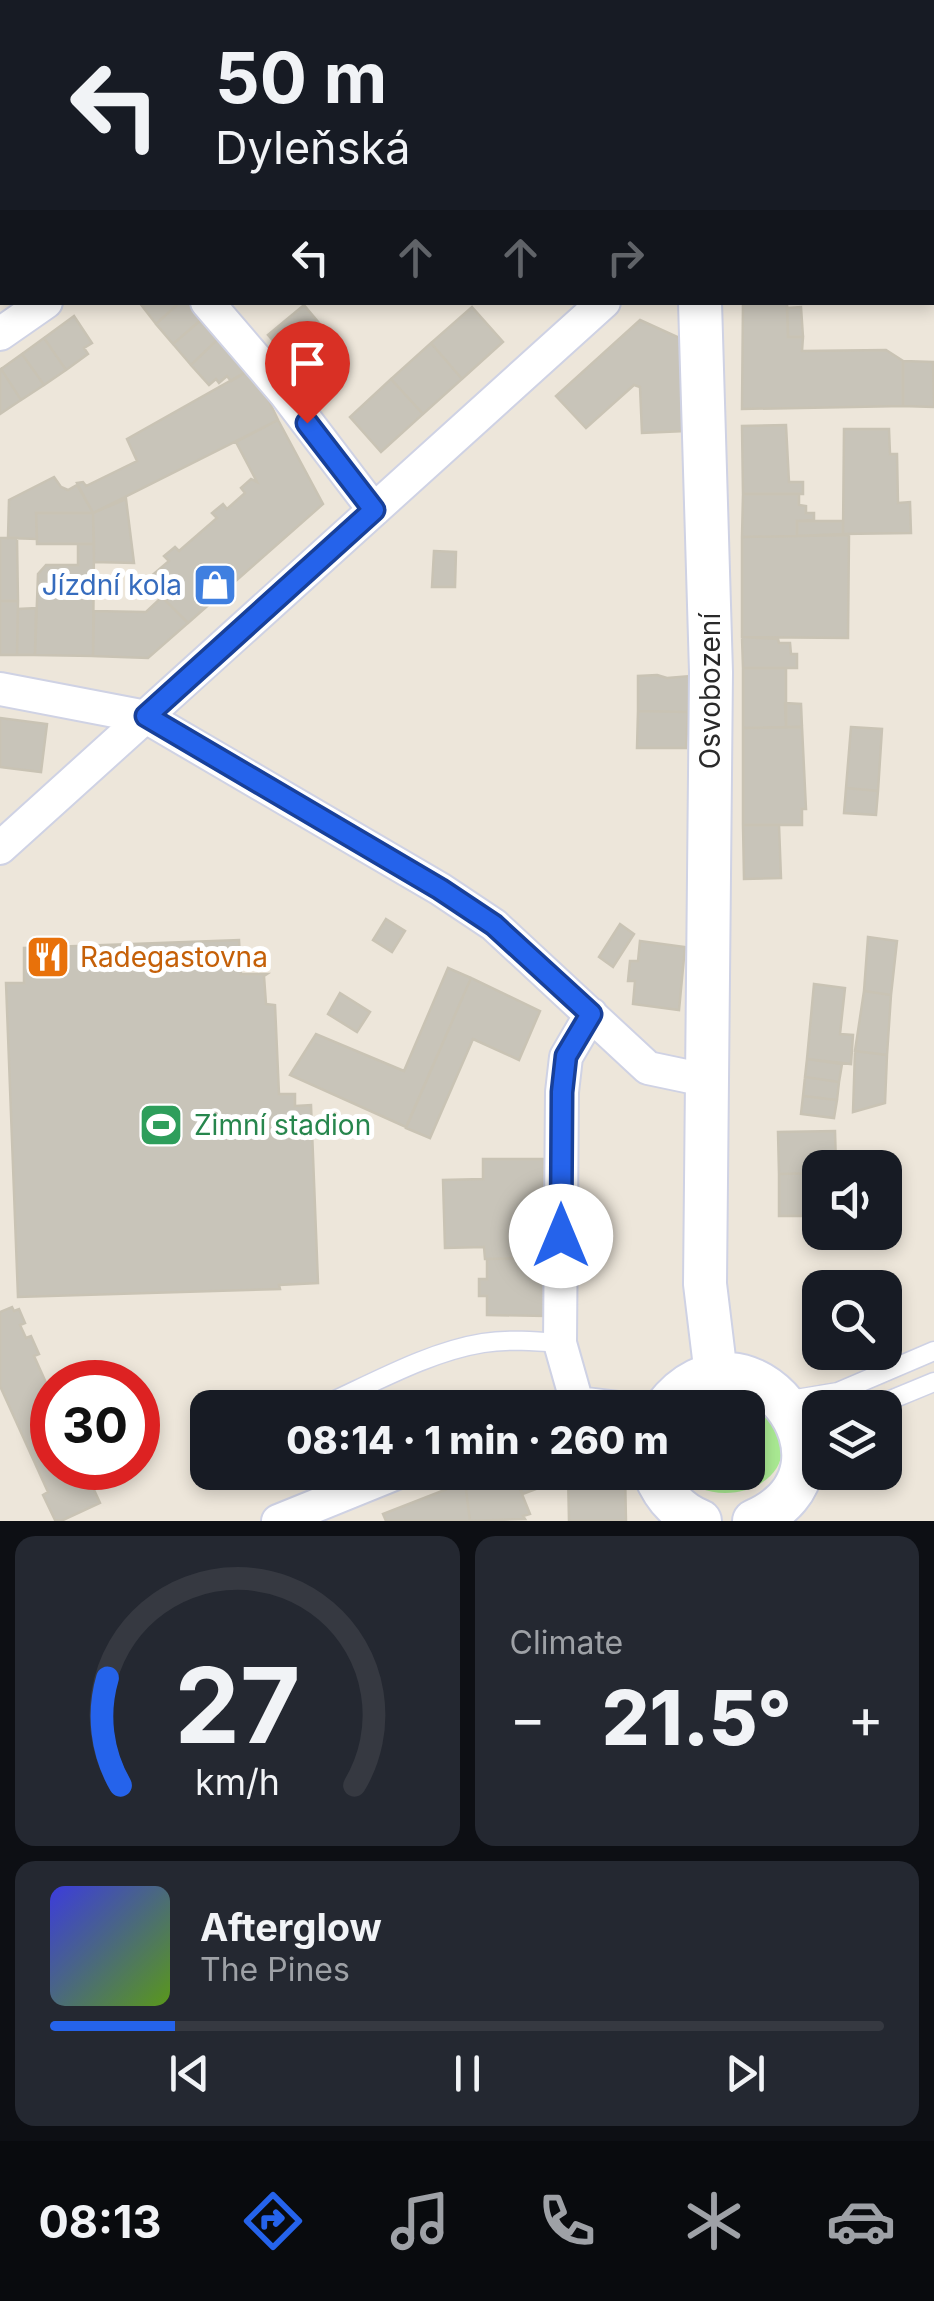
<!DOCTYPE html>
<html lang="en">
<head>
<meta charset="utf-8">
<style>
	:root { --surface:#171b24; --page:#242831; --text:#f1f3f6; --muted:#9ea1a6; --line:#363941; --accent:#2563eb }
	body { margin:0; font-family:Inter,sans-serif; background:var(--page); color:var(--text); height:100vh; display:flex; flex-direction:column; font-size:38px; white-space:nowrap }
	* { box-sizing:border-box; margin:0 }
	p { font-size:32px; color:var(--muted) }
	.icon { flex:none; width:55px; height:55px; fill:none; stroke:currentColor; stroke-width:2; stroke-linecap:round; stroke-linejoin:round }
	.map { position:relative; height:1521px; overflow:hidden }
	.sheet { display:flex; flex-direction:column; gap:15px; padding:15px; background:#0d0f14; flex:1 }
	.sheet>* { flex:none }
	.hud { position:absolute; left:0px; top:0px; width:935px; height:305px; box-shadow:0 5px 15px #0003; background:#171b24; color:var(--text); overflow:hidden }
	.fabs { position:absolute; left:802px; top:1150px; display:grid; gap:20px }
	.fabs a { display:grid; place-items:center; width:100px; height:100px; border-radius:20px; background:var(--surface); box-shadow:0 5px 15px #0003; font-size:50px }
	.speed { position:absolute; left:30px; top:1360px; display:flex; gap:20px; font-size:50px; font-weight:700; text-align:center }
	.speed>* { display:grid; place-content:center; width:130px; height:130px; border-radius:50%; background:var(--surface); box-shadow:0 5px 15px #0003; line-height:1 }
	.speed .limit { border:15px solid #d22; background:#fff; color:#111 }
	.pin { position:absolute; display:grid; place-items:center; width:85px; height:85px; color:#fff; margin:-102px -42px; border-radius:50% 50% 50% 0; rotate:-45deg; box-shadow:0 0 10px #0007 }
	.pin .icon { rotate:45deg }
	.me { position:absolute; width:110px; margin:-55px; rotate:0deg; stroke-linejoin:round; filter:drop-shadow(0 0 8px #0008) }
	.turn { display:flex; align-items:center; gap:35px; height:210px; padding:0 50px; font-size:45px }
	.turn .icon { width:130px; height:130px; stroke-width:2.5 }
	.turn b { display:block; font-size:70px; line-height:85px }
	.lanes { display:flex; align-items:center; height:95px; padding:0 50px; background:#0003; justify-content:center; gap:50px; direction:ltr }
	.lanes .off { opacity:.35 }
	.big { font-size:75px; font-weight:800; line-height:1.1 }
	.sheet .card { flex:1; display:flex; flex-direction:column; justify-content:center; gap:15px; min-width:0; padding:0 35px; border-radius:20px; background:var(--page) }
	.sheet .dial { align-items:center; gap:0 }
	.dial svg { height:260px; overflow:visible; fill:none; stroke:var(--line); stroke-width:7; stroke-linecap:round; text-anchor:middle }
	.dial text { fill:var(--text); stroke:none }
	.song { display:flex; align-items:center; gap:30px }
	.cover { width:120px; height:120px; border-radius:15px; background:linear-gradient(135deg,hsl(240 70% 55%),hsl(90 70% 35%)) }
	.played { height:10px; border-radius:5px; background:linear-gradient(90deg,var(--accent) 15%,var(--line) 15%) }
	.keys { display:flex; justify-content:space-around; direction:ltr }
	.heat { display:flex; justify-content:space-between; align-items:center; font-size:55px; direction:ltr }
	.sheet .tiles { flex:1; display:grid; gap:15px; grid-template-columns:1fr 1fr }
	.card:last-child { grid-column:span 2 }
	.trip { position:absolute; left:190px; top:1390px; width:575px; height:100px; border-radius:20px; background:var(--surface); box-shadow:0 5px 15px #0003; font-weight:800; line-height:100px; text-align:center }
	.tab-bar { display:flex; height:160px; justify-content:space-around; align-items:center; background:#090b0e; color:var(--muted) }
	.tab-bar .icon { width:70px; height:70px }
	.tab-bar .on { color:var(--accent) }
	.tab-bar b { font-size:45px; color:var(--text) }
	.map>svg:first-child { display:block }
	.green { fill:#a9e992 }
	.building { fill:#c8c4b9; stroke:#c9c3b4; stroke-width:2.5 }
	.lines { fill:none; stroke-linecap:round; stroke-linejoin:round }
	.service-casing { stroke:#cfd2e4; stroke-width:21 }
	.minor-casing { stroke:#cfd2e4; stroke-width:36 }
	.tertiary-casing { stroke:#cfd2e4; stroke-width:46 }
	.service { stroke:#fff; stroke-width:18 }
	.minor { stroke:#fff; stroke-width:32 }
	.tertiary { stroke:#fff; stroke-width:42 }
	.route-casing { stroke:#184099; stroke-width:25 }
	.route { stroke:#2563eb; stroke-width:18 }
	.labels { text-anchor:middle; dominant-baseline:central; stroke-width:10; stroke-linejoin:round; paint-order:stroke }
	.shop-label { font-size:28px; fill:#366cbe; stroke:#fff; text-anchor:end }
	.street-label { font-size:28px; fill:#2a2a2a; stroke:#fff }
	.food-label { font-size:28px; fill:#c56008; stroke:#fff; text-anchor:start }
	.leisure-label { font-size:28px; fill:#27864d; stroke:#fff; text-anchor:start }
</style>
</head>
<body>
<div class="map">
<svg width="934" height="1521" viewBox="0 0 934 1521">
	<rect width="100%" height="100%" fill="#ede6da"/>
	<path class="green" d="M 726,1395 C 745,1398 755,1401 767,1415 C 819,1475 723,1521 677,1473 L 748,1472 L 748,1408 L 694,1407 L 711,1398 Z"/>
	<path class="building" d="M 848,0 L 915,0 L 917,2 L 850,2 Z
		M 139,302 L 180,302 L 156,324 Z
		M 180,302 L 187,302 L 202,319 L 173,344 L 156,324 Z
		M 743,302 L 787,302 L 788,337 L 803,337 L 802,351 L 886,350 L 903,361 L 903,406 L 742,409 Z
		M 304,305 L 330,336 L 316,348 L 309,340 L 288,358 L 268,335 Z
		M 472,307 L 503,342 L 462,379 L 431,343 Z
		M 801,307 L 803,337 L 788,337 L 787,308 Z
		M 74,316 L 92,343 L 84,348 L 88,354 L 66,370 L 44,338 Z
		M 202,319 L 219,338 L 191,365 L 173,344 Z
		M 640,320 L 682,339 L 685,431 L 642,433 L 640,387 L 634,385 L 586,428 L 556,396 Z
		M 44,338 L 66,370 L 44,385 L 22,354 Z
		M 219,338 L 253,368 L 231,381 L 227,376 L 219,383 L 216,379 L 209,385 L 191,365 Z
		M 431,343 L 462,379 L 423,414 L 391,379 Z
		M 22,354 L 44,385 L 21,400 L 1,369 Z
		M 903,361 L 933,362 L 934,407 L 903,406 Z
		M 253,368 L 278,420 L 93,513 L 77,483 L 83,482 L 86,486 L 137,461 L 127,439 Z
		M 1,369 L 21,400 L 0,414 L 0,370 Z
		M 391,379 L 423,414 L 381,452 L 350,417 Z
		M 278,420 L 323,504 L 188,623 L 162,597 L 149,578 L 169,561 L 164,556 L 175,547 L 179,551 L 217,518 L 212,513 L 223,504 L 227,509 L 245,493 L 241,488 L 251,479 L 257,482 L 236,442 Z
		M 786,425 L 789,482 L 803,482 L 803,494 L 743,494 L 742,426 Z
		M 844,429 L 889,429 L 890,454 L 897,454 L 898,503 L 910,502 L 911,533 L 843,534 Z
		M 54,477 L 61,487 L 68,490 L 77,485 L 93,513 L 36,513 L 37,539 L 8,538 L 9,500 Z
		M 743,494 L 799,494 L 799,505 L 806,506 L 806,513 L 814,513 L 814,520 L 797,521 L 797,536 L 742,537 Z
		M 126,499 L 134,563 L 94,562 L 93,513 Z
		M 36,513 L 93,513 L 94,544 L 37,544 Z
		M 797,521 L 843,521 L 843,534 L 797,536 Z
		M 849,535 L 848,638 L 742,637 L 742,537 Z
		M 0,538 L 17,538 L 18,601 L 0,601 Z
		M 78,544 L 94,544 L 93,656 L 35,655 L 38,574 L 46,565 L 78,565 Z
		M 434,551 L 456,552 L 455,587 L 432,587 Z
		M 162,597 L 188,623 L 148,658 L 93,656 L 94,611 L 146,612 Z
		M 0,601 L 18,601 L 17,655 L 0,655 Z
		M 36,608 L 35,655 L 17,655 L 18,609 Z
		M 742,637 L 778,639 L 779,643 L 790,643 L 791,654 L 797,654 L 797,668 L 743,668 Z
		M 743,668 L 786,668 L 786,727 L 743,728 Z
		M 657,675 L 667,678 L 690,676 L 688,712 L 638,711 L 638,676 Z
		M 785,703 L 801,704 L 802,727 L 786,727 Z
		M 638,711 L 688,712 L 686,748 L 637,748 Z
		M 0,718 L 47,724 L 41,772 L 0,767 Z
		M 802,727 L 806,809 L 802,809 L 802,825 L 743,825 L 743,728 Z
		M 851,727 L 882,729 L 878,791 L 846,788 Z
		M 846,788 L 878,791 L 876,815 L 844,813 Z
		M 743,825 L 779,825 L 781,878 L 744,879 Z
		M 386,919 L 405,931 L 392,952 L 373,940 Z
		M 620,924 L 634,934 L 613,967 L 599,957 Z
		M 868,937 L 897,941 L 891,995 L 864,991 Z
		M 239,940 L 241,974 L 267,974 L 264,976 L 266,1004 L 275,1005 L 279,1094 L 295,1094 L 295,1106 L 311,1105 L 318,1283 L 279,1285 L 280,1289 L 18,1297 L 6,983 L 24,983 L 24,948 Z
		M 640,941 L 685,947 L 679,1010 L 633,1004 L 635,981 L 628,981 L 630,961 L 638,961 Z
		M 448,968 L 471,978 L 406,1127 L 290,1075 L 316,1034 L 404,1071 Z
		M 471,978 L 540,1011 L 519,1060 L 473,1039 L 430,1138 L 406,1128 Z
		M 814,984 L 845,988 L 840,1034 L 853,1035 L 851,1064 L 807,1059 Z
		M 864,991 L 891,995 L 887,1055 L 855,1051 Z
		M 340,993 L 370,1012 L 357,1032 L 328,1014 Z
		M 855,1051 L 887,1055 L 885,1103 L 853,1112 Z
		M 807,1059 L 842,1064 L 839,1082 L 805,1077 Z
		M 805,1077 L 839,1082 L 837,1100 L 803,1096 Z
		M 803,1096 L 837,1100 L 834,1118 L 801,1114 Z
		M 835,1131 L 836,1166 L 820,1168 L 820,1173 L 779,1174 L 778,1132 Z
		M 483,1159 L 543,1159 L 545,1258 L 485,1259 L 484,1247 L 445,1248 L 443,1180 L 483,1179 Z
		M 820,1173 L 820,1216 L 779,1216 L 779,1174 Z
		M 545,1258 L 545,1316 L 487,1315 L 487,1296 L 479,1296 L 479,1279 L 487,1279 L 487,1259 Z
		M 12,1307 L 14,1311 L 19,1309 L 25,1323 L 20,1325 L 26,1338 L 31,1336 L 39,1354 L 34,1356 L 52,1396 L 52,1468 L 84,1468 L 100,1503 L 61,1521 L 55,1520 L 43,1495 L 48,1492 L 0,1386 L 0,1312 Z
		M 488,1472 L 513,1472 L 530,1514 L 523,1516 L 525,1519 L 470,1521 L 465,1482 Z
		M 513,1472 L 568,1472 L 568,1477 L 523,1494 Z
		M 568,1472 L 625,1472 L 626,1521 L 569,1521 Z
		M 465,1482 L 470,1521 L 386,1521 L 383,1514 Z"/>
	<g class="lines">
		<defs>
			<path id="service" d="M 784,1401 L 838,1392 L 934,1351
				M 318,1408 C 370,1385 427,1352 483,1343 C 509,1339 535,1341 560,1343
				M 871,1408 L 934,1382"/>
			<path id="minor" d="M 112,0 L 114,2
				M 407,2 L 410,0
				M 932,51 L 934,49
				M 207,302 L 285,393 L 374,510
				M 0,334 L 46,302
				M 0,689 L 146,717 L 440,889 L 494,925 L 648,1068 L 705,1080
				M 0,848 L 604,302
				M 577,1403 L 560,1343 L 562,1092 L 566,1057 L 591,1014
				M 565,1408 L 577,1403 L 619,1408
				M 278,1521 L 399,1472"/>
			<path id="tertiary" d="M 664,0 L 665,2
				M 700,302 L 711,672 L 705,1284 L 716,1375
				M 665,1408 C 745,1303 875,1468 754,1521
				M 654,1472 C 663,1495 677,1512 700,1521"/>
		</defs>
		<use href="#service" class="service-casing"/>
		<use href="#minor" class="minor-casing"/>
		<use href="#tertiary" class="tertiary-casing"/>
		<use href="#service" class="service"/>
		<use href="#minor" class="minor"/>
		<use href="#tertiary" class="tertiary"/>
	</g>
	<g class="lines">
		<defs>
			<path id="route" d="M 307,423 L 374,510 L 146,716 L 440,889 L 494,925 L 591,1014 L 566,1056 L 562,1092 L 561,1236"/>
		</defs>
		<use href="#route" class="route-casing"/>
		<use href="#route" class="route"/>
	</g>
	<defs>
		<symbol id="shop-square" viewBox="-11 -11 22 22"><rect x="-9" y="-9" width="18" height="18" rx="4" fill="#3f7fe0" stroke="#fff"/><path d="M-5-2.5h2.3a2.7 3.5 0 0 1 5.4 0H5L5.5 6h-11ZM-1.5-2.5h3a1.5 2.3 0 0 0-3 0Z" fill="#fff"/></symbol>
		<symbol id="restaurant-square" viewBox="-11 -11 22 22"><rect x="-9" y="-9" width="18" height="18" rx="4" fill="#e8710a" stroke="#fff"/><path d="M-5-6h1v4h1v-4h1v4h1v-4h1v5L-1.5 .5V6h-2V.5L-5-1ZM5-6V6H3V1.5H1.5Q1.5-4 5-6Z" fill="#fff"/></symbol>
		<symbol id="stadium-square" viewBox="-11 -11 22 22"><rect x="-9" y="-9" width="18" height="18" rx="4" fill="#2e9e5b" stroke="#fff"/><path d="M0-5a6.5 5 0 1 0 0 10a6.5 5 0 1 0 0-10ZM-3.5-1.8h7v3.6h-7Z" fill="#fff"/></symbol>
	</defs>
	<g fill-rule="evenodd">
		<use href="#shop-square" x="190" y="560" width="50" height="50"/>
		<use href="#restaurant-square" x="23" y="932" width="50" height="50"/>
		<use href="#stadium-square" x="136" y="1100" width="50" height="50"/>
	</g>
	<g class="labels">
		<g class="shop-label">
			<text x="182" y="585">Jízdní kola</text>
		</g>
		<g class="street-label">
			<text transform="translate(710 691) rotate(-90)">Osvobození</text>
		</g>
		<g class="food-label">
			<text x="80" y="957">Radegastovna</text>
		</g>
		<g class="leisure-label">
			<text x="194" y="1125">Zimní stadion</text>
		</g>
	</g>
</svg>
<div class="fabs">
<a><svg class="icon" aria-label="sound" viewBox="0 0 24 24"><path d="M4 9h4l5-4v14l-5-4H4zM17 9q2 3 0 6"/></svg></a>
<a><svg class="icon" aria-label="search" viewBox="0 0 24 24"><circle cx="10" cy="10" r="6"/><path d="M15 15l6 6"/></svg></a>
<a><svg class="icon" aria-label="layers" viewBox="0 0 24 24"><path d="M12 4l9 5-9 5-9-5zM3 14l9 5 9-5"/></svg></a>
</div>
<div class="speed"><div class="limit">30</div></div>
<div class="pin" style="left:307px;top:423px;background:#d93025"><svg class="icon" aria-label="arrive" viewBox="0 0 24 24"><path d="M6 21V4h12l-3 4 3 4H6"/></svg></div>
<svg class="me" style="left:561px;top:1236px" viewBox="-20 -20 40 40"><circle r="19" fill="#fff"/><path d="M0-13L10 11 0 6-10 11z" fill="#2563eb"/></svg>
<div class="trip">08:14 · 1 min · 260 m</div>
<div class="hud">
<div class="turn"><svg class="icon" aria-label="left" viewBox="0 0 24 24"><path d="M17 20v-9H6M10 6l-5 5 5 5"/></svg><div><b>50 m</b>Dyleňská</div></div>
<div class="lanes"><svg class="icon" aria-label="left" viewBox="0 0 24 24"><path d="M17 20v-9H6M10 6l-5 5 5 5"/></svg><svg class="icon off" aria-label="ahead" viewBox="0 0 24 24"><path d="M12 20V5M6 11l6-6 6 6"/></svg><svg class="icon off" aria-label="ahead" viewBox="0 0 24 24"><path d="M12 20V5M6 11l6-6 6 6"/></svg><svg class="icon off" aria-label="right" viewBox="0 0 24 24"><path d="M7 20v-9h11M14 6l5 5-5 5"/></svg></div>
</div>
</div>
<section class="sheet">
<div class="tiles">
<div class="card dial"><svg viewBox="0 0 100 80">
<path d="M14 69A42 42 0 1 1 86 69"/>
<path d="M14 69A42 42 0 0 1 10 36" stroke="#2563eb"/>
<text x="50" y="56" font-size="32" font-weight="700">27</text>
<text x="50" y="72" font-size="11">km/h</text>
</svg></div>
<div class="card"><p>Climate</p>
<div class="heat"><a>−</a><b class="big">21.5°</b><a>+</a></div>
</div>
<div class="card">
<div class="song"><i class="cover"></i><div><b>Afterglow</b><p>The Pines</p></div></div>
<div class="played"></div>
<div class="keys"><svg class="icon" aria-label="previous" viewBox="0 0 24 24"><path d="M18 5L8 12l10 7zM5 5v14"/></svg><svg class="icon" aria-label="pause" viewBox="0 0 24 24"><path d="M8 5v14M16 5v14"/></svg><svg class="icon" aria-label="next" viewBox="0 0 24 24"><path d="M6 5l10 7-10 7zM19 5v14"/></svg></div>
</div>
</div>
</section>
<nav class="tab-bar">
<b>08:13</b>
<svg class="icon on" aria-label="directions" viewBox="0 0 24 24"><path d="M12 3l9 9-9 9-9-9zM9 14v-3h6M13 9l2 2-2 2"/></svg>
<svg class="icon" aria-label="music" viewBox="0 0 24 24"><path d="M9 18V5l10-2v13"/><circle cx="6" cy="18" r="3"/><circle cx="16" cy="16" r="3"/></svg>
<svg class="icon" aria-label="phone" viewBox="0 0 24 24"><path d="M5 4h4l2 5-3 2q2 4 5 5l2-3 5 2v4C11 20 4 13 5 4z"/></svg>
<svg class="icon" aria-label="climate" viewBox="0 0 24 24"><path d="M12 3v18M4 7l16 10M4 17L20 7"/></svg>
<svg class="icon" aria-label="car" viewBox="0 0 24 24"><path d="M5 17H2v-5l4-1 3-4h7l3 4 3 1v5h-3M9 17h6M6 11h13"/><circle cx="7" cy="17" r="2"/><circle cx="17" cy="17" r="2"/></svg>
</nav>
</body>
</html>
